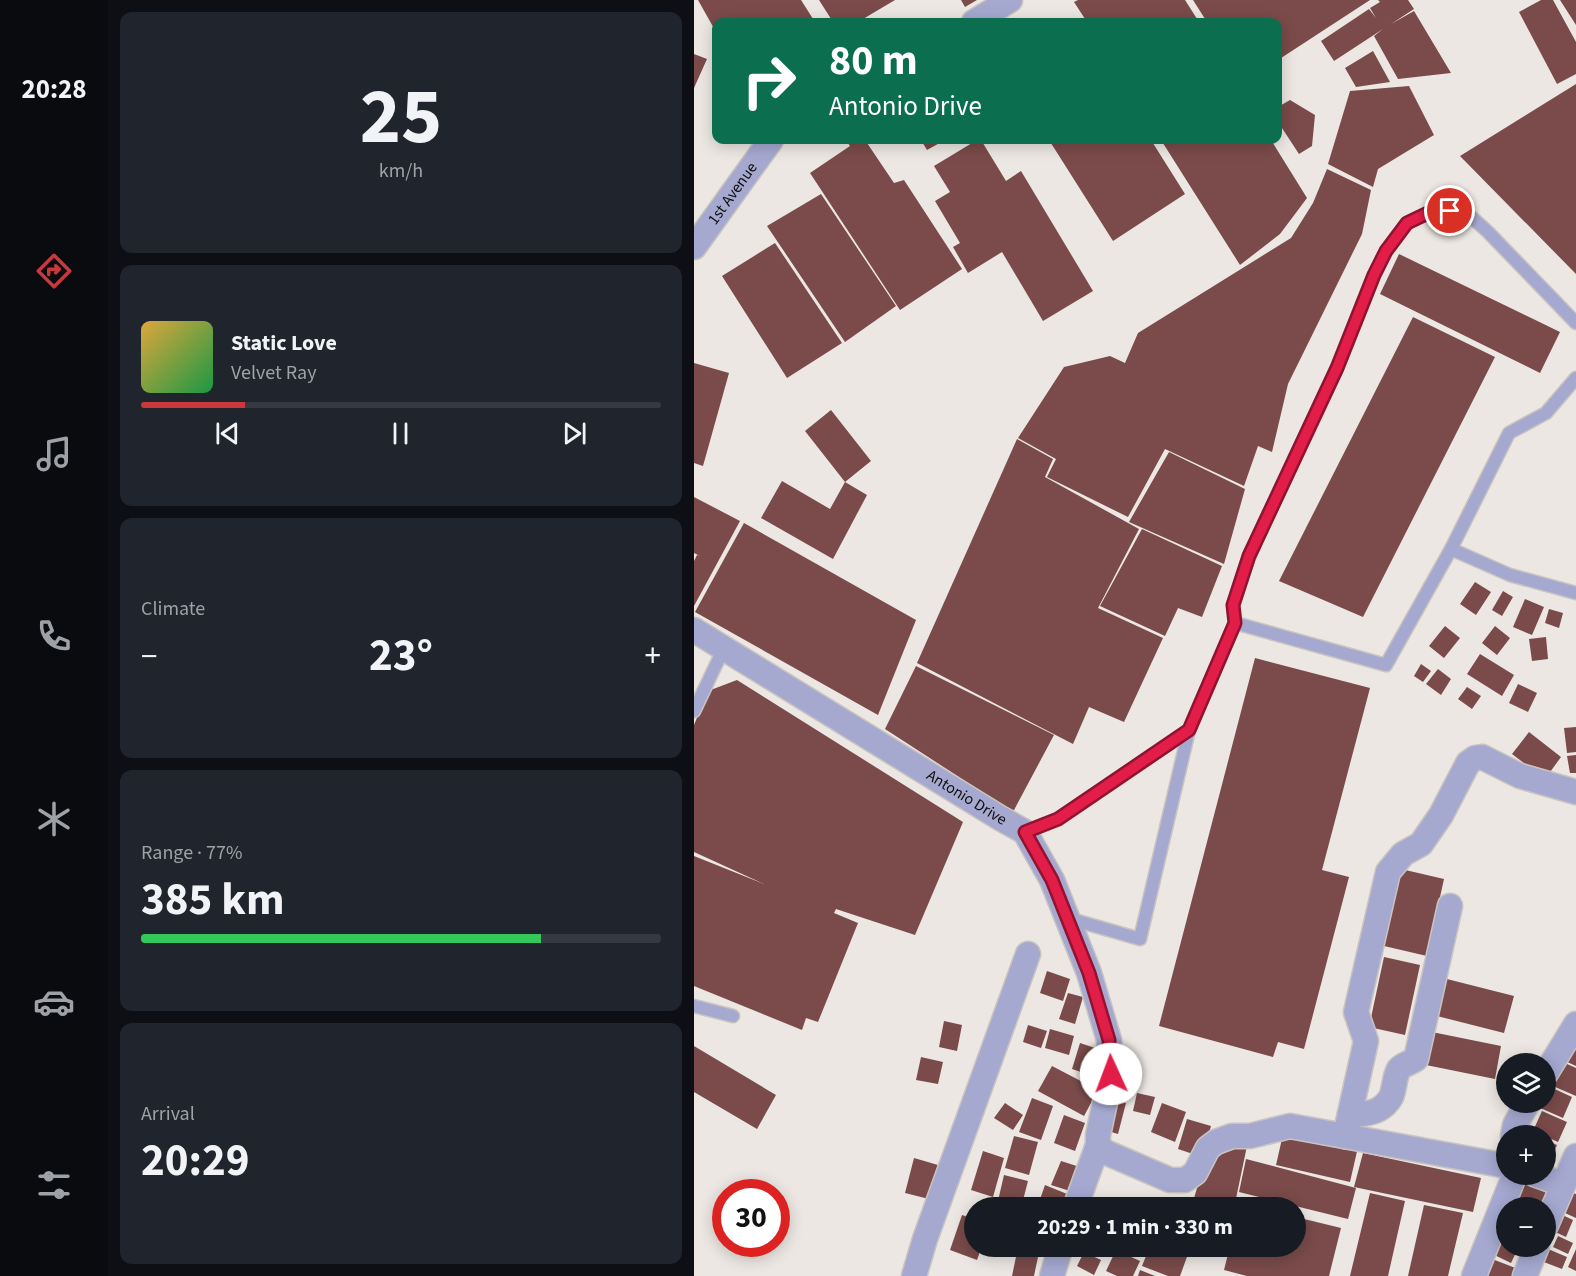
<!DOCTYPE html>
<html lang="en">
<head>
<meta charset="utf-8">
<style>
	:root { --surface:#171b24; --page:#20242c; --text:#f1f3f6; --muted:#9ea1a6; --line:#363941; --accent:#c8383d }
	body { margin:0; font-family:"Source Sans 3",sans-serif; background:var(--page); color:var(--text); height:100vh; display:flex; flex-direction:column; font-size:22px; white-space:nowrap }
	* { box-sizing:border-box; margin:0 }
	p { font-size:20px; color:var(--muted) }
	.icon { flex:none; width:33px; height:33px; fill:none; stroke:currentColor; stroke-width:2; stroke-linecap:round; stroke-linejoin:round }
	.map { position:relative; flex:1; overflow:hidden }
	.sheet { display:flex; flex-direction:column; gap:12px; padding:12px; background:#0d0f14; width:586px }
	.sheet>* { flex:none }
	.guide { position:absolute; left:18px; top:18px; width:570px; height:126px; border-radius:12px; box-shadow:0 3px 15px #0003; background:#0b6e4f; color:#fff; overflow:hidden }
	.controls { position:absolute; left:802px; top:1053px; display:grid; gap:12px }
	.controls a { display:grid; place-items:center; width:60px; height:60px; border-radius:50%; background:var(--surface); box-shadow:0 3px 15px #0003; font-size:30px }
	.speed { position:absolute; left:18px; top:1179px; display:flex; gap:12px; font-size:30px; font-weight:700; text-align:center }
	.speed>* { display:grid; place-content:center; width:78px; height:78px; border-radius:50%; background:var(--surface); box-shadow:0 3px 15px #0003; line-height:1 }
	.speed .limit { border:9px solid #d22; background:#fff; color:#111 }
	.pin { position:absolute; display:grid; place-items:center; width:51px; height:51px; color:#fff; margin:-26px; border:3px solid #fff; border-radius:50%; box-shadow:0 2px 6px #0007 }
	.me { position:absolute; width:66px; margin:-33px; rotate:358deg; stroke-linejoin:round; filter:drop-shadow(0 0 4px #0008) }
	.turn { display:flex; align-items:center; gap:21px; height:126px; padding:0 18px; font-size:27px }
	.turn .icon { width:78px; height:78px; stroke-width:2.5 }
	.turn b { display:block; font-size:42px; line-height:51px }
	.big { font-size:45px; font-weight:700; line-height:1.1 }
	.sheet .card { flex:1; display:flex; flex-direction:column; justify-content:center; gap:9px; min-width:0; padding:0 21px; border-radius:12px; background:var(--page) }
	.sheet .dial { align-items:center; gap:0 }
	.dial b { font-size:78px; line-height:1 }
	.song { display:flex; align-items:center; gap:18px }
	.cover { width:72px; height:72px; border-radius:9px; background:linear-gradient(135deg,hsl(40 70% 55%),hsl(140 70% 35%)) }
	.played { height:6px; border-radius:3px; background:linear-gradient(90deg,var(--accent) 20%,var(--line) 20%) }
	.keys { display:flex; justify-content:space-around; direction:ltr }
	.heat { display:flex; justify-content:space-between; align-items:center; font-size:33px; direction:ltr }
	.charge { height:9px; border-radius:4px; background:linear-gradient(90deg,#34c759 77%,var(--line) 0) }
	.trip { position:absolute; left:270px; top:1197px; width:342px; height:60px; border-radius:30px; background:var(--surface); box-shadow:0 3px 15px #0003; font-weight:700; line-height:60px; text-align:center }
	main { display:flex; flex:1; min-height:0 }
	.tabs { display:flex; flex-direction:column; width:108px; justify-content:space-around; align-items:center; background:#090b0e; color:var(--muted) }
	.tabs .icon { width:42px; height:42px }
	.tabs .selected { color:var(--accent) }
	.tabs b { font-size:27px; color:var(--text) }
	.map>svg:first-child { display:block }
	.building { fill:#7a4b4a }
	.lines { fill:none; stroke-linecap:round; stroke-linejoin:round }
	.lane-casing { stroke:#c9c4c0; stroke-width:15 }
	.street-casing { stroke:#c9c4c0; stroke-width:27 }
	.lane { stroke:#a5a9d0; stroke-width:12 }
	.street { stroke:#a5a9d0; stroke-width:24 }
	.route-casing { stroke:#92132f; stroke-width:15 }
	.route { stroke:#e11d48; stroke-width:10 }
	.labels { text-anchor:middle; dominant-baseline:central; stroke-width:6; stroke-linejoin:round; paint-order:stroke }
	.street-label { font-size:16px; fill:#0f0e0c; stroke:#fff }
</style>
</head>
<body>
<main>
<nav class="tabs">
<b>20:28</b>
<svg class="icon selected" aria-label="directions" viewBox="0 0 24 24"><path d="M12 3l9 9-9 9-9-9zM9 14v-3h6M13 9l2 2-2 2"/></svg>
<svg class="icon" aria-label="music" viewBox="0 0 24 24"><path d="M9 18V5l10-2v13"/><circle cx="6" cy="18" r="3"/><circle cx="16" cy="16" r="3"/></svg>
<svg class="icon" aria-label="phone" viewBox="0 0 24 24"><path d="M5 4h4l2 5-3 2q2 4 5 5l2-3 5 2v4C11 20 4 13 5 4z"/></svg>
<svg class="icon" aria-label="climate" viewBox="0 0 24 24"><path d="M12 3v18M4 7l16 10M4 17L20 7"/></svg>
<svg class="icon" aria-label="car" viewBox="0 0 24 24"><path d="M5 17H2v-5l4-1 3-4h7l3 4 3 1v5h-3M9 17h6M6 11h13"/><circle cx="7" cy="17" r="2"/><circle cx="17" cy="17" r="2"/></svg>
<svg class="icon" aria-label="filters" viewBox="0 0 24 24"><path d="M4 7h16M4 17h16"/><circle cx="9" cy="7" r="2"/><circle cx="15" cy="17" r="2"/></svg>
</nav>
<section class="sheet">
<div class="card dial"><b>25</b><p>km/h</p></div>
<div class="card">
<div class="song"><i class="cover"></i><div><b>Static Love</b><p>Velvet Ray</p></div></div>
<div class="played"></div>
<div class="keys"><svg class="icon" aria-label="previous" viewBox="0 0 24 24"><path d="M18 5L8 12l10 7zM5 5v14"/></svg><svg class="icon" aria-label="pause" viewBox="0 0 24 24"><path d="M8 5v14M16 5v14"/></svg><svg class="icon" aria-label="next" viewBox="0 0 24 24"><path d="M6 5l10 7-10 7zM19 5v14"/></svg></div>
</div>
<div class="card"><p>Climate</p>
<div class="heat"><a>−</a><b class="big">23°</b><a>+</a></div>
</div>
<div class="card"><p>Range · 77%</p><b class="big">385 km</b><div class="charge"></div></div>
<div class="card"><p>Arrival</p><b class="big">20:29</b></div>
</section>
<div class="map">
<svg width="882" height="1276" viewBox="0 0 882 1276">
	<rect width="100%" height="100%" fill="#ece7e2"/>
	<path class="building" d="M 4,0 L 107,0 L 121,22 L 22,22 L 22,32 Z
		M 125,0 L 201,0 L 164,22 L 139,22 Z
		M 267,0 L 283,0 L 271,7 Z
		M 384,0 L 491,0 L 505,22 L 393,22 L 380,2 Z
		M 499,0 L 676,0 L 584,60 L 584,22 L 513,22 Z
		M 684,0 L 714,0 L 720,9 L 697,24 L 720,11 L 757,73 L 704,79 L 680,36 L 689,29 L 640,61 L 627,41 L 675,9 L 682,18 L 676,8 L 686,2 Z
		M 847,0 L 859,0 L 882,42 L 882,74 L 863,84 L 825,12 Z
		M 866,0 L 882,0 L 882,25 Z
		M 679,51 L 696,82 L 662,87 L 651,68 Z
		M 0,54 L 13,59 L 0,88 Z
		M 882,84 L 882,274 L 766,156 Z
		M 715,86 L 740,135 L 684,169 L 679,187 L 634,164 L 656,91 Z
		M 596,100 L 621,115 L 618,146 L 605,154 L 584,122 L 584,107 Z
		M 152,140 L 171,140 L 200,183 L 210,180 L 268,269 L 206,310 L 116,173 L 156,146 Z
		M 227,140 L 251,140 L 233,150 Z
		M 283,140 L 287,140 L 312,181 L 327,171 L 399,291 L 349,321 L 308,252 L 274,273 L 259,247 L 266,243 L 241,201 L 256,192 L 240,166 Z
		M 355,140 L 457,140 L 491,194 L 419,241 Z
		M 467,140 L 577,140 L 613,198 L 586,234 L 546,265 Z
		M 633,169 L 677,190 L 668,234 L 594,384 L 578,452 L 564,446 L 550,486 L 471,449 L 434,517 L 353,477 L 362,459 L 324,438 L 370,367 L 416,356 L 431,363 L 444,333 L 597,238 L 619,203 Z
		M 127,194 L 202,306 L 151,342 L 73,226 Z
		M 81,243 L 148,343 L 93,378 L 28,276 Z
		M 705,254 L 866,332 L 846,373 L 686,294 Z
		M 719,317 L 801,357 L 669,617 L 585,581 Z
		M 0,363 L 35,373 L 9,466 L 0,463 Z
		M 137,410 L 177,461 L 151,482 L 111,431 Z
		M 323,439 L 359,459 L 351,477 L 445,529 L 404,608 L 469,638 L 430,722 L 395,707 L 379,744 L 223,663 Z
		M 475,452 L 551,489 L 530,564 L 435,522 Z
		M 88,481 L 136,509 L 151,482 L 173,495 L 139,559 L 67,518 Z
		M 0,497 L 46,521 L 0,606 L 0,561 L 3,555 L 6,556 L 0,553 Z
		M 50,523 L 222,620 L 184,715 L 1,612 Z
		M 448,529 L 528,566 L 508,617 L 484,608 L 471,636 L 406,606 Z
		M 781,582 L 797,592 L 782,615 L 766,604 Z
		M 809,591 L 819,597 L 808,616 L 798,610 Z
		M 831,599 L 850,607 L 838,635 L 819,627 Z
		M 855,609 L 869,613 L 865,628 L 851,623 Z
		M 751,626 L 766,638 L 750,658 L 735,646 Z
		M 801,626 L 816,638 L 803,655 L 788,643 Z
		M 852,637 L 854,659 L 838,661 L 835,639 Z
		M 786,654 L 820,675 L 808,696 L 773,674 Z
		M 561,658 L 676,688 L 628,870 L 655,877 L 610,1049 L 584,1042 L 579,1057 L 465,1026 Z
		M 727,664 L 737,671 L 729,682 L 720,676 Z
		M 222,666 L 360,735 L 319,812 L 191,729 Z
		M 744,669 L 757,679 L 747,695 L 732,684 Z
		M 43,680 L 269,822 L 221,935 L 142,909 L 140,913 L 164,923 L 124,1022 L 112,1018 L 108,1030 L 0,986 L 0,856 L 70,884 L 0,852 L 0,725 L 14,691 Z
		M 824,684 L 843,693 L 834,712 L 815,703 Z
		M 773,687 L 787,696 L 778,709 L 764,699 Z
		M 882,727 L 882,752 L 873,753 L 870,728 Z
		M 835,732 L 867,757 L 851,779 L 818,754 Z
		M 882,755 L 882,773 L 876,773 L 873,756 Z
		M 707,869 L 750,879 L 733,956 L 690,946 Z
		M 690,957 L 726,965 L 711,1035 L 675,1027 Z
		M 353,971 L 376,979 L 369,1001 L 346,993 Z
		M 749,978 L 820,996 L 810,1033 L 739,1015 Z
		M 374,993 L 389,997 L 381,1024 L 365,1019 Z
		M 250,1021 L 268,1025 L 263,1051 L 245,1047 Z
		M 334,1025 L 353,1031 L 347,1048 L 329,1042 Z
		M 356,1029 L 380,1036 L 375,1055 L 351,1048 Z
		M 733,1031 L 807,1046 L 801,1079 L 727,1064 Z
		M 882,1037 L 882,1066 L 871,1061 Z
		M 386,1043 L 413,1052 L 405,1078 L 378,1069 Z
		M 0,1046 L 82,1095 L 63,1129 L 0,1092 Z
		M 227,1057 L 249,1062 L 244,1084 L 222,1080 Z
		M 862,1059 L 882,1068 L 882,1096 L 852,1083 Z
		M 358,1066 L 404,1090 L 390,1116 L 344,1091 Z
		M 854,1086 L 878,1097 L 869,1118 L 844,1107 L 846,1102 L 852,1102 Z
		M 443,1093 L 461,1097 L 456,1115 L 439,1111 Z
		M 338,1098 L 359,1106 L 347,1140 L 325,1132 Z
		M 415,1098 L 432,1103 L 424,1134 L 407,1129 Z
		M 311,1103 L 329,1115 L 319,1130 L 300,1118 Z
		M 468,1103 L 492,1112 L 481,1142 L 457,1132 Z
		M 848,1111 L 873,1122 L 864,1142 L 839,1131 Z
		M 370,1115 L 391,1123 L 381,1151 L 360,1143 Z
		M 493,1119 L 517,1126 L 508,1157 L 484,1149 Z
		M 590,1130 L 664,1147 L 656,1182 L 582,1165 Z
		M 320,1136 L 344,1142 L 335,1175 L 311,1168 Z
		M 852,1140 L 863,1145 L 852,1169 Z
		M 525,1144 L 553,1146 L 540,1208 L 507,1208 L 498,1205 L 514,1151 Z
		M 289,1151 L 310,1158 L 299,1197 L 277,1190 Z
		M 669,1153 L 787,1178 L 779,1212 L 660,1187 Z
		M 220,1158 L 244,1165 L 235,1199 L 211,1193 Z
		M 552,1159 L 662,1188 L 654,1219 L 545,1192 Z
		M 367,1161 L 389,1168 L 379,1192 L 357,1185 Z
		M 310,1175 L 334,1181 L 327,1208 L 313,1208 L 303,1205 Z
		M 826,1180 L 853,1193 L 846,1208 L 836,1208 L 817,1199 Z
		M 351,1185 L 378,1196 L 373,1208 L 343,1208 Z
		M 869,1189 L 882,1194 L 882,1218 L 860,1208 Z
		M 676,1193 L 711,1201 L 694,1276 L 656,1276 Z
		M 475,1198 L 499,1207 L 499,1208 L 471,1208 Z
		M 546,1203 L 560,1207 L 559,1208 L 545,1208 Z
		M 730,1205 L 769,1213 L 754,1276 L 714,1276 Z
		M 862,1212 L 879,1220 L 872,1237 L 855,1229 Z
		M 268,1215 L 280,1219 L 280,1246 L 288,1246 L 283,1260 L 256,1250 Z
		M 602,1217 L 647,1228 L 635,1276 L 553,1276 L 530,1270 L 536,1246 L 602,1246 Z
		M 806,1228 L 813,1231 L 813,1246 L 825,1246 L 817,1263 L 794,1252 Z
		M 864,1236 L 879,1243 L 874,1254 L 859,1247 Z
		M 324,1246 L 353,1246 L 349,1257 Z
		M 398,1246 L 415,1246 L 411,1254 Z
		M 456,1246 L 497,1246 L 486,1276 L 474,1276 L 448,1266 Z
		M 847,1246 L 873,1257 L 868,1269 L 842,1259 Z
		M 882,1249 L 882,1271 L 874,1267 Z
		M 422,1250 L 446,1261 L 439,1276 L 423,1276 L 412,1271 Z
		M 323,1252 L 344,1257 L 340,1276 L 318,1276 Z
		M 390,1252 L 407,1260 L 400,1275 L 383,1266 Z
		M 793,1257 L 824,1269 L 821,1276 L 785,1276 Z
		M 446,1270 L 461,1276 L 444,1276 Z"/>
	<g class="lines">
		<defs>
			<path id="lane" d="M 757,549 L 816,575 L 882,593
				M 541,623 L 539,605 L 555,556 L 643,368 L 680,275 L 692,251 L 713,223 L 736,212 L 756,211 L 773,213 L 794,232 L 882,323
				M 0,711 L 30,648
				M 331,832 L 364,819 L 495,730 L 541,623 L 692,665 L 757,549 L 815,433 L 852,413 L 882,378
				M 373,918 L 446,939 L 495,730
				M 0,1006 L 39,1016"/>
			<g id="street">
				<path d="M 280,22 L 316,0"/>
				<path id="s1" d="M 0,247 L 77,140"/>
				<path id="s2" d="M 0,630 L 306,818 L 331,832 L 358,880 L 395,973 L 415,1040 L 417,1074 L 404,1135 L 404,1145 L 411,1152 L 476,1180 L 491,1180 L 501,1173 L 514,1148 L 522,1142 L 538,1136 L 556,1136 L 596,1126 L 813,1166"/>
				<path d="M 852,1073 L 882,1024"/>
				<path d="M 656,1114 C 672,1115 688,1113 697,1097 C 701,1088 700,1077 705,1069 C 709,1064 717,1063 722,1059 L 756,906"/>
				<path d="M 651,1136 L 672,1041 L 662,1012 L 694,872 L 709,854 L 727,844 L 747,815 L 774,763 L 781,758 L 788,757 L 826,776 L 882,792"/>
				<path d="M 819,1136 L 821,1125 L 834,1102"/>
				<path d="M 840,1174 L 868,1184"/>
				<path d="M 381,1208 L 404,1145"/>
				<path d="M 852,1225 L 882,1156"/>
				<path d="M 220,1276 L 231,1239 L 334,954"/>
				<path d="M 358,1276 L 367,1246"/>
				<path d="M 780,1276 L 821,1174"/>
				<path d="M 831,1276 L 843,1246"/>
			</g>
		</defs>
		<use href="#lane" class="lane-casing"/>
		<use href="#street" class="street-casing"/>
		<use href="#lane" class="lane"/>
		<use href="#street" class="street"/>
	</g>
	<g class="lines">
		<defs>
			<path id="route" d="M 417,1074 L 415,1040 L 395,973 L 358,880 L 331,832 L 364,819 L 495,730 L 541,623 L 539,605 L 555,556 L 643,368 L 680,275 L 692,251 L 713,223 L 736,212 L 756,211"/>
		</defs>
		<use href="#route" class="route-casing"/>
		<use href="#route" class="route"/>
	</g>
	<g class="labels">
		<g class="street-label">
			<text stroke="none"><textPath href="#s1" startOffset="66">1st Avenue</textPath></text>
			<text stroke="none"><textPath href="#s2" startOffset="320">Antonio Drive</textPath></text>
		</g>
	</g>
</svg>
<div class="controls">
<a><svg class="icon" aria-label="layers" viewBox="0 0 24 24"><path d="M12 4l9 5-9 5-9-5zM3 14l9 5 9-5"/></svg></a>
<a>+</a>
<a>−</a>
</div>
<div class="speed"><div class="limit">30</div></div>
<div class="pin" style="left:756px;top:211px;background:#d93025"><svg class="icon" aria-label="arrive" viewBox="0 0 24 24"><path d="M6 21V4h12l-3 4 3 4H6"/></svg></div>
<svg class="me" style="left:417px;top:1074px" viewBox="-20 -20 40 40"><circle r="19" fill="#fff"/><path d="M0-13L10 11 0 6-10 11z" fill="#e11d48"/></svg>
<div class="trip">20:29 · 1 min · 330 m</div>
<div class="guide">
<div class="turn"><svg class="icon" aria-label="right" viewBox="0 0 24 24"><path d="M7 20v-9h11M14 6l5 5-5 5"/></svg><div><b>80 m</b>Antonio Drive</div></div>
</div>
</div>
</main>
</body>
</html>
